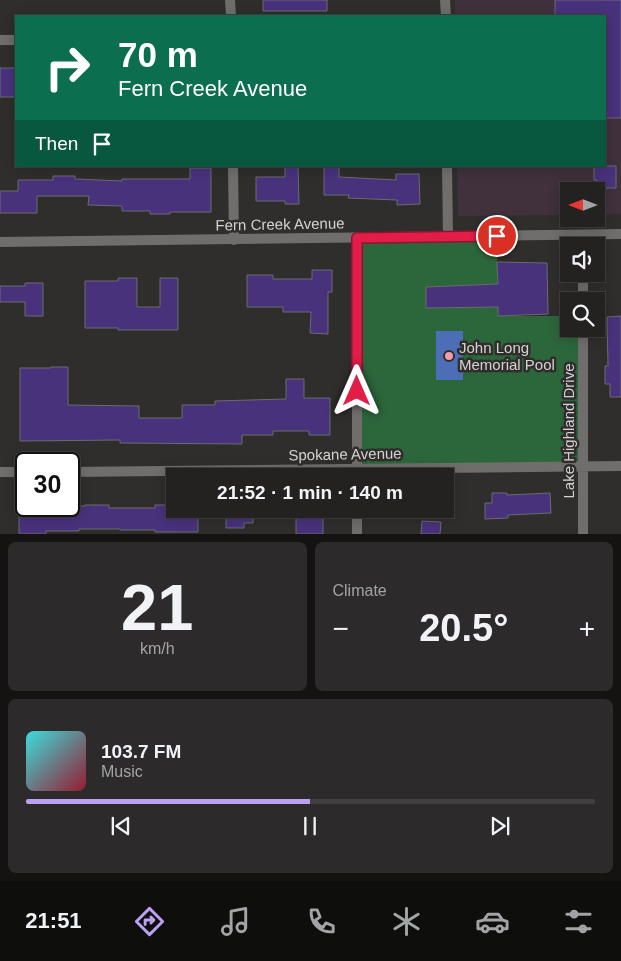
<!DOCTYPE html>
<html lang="en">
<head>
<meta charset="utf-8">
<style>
	:root { --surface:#242221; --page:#2c2a2a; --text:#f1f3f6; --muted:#a3a4a5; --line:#413f3f; --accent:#bca0f2 }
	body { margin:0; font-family:Arial,sans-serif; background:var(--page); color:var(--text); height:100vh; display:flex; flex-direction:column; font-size:19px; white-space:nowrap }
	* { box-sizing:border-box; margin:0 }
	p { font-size:16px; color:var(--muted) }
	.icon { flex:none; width:28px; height:28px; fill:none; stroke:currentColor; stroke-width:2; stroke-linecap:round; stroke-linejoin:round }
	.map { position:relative; height:534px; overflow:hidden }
	.details { display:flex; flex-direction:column; gap:8px; padding:8px; background:#141312; flex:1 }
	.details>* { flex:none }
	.hud { position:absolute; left:15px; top:15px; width:591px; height:152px; border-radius:0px; box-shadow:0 2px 12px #0003,0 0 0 1px var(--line); background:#0b6e4f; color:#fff; overflow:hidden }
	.needle { width:32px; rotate:270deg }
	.fabs { position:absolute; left:560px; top:182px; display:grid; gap:10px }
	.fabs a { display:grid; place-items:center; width:45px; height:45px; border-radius:0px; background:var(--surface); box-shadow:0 2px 12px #0003,0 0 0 1px var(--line); font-size:25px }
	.speed { position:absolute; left:15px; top:452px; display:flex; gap:10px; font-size:25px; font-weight:700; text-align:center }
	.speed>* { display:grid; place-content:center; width:65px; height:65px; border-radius:50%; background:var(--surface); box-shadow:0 2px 12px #0003,0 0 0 1px var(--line); line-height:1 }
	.speed .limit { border:2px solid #111; border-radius:8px; background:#fff; color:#111 }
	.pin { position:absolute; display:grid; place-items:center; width:42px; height:42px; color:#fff; margin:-21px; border:2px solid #fff; border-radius:50%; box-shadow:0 1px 5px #0007 }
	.me { position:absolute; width:55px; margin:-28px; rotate:0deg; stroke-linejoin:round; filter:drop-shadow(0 0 4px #0008) }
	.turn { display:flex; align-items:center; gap:18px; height:105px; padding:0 20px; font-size:22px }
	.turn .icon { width:65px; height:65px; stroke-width:2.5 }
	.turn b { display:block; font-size:35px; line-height:42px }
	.then { display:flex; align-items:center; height:48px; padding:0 20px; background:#0003; gap:10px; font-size:19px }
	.big { font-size:38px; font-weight:800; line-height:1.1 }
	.details .card { flex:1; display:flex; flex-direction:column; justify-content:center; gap:8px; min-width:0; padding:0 18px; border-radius:8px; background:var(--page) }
	.details .dial { align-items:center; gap:0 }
	.dial b { font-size:65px; line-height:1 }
	.song { display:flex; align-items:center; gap:15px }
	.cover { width:60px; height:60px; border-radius:8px; background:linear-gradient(135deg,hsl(180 70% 55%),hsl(350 70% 35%)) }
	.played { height:5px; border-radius:2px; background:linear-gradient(90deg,var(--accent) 50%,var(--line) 50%) }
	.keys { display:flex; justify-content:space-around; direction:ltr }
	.heat { display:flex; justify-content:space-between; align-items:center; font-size:28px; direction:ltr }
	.details .tiles { flex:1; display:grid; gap:8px; grid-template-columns:1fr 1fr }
	.card:last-child { grid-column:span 2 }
	.trip { position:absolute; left:166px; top:468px; width:288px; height:50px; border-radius:0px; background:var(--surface); box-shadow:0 2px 12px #0003,0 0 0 1px var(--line); font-weight:800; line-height:50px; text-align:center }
	.menu { display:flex; height:80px; justify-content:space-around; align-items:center; background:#0e0e0d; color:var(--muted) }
	.menu .icon { width:35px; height:35px }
	.menu .selected { color:var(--accent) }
	.menu b { font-size:22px; color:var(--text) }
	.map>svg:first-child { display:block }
	.education { fill:#40313d }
	.green { fill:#2c663b }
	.water { fill:#4b6eb7 }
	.building { fill:#48327c; stroke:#6b6b6e }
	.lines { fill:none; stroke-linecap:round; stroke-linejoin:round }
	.minor { stroke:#6f6e6d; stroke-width:10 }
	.tertiary { stroke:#6f6e6d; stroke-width:10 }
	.route-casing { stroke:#92132f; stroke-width:12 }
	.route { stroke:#e11d48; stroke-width:9 }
	.poi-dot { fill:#f39aa9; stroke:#302e2c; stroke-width:2 }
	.labels { text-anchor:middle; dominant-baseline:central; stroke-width:5; stroke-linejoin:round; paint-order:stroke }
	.street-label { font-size:15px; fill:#d4d3d1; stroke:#302e2c }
	.poi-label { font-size:15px; fill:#d4d3d1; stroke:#302e2c; text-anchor:start }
</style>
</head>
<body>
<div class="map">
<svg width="621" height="534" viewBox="0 0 621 534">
	<rect width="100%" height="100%" fill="#302e2c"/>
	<path class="education" d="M 455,0 L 621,0 L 621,214 L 596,215 L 596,191 L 569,191 L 569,215 L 458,216 L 457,166 L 605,166 L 605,16 L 455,16 Z"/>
	<path class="green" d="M 497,236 L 498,316 L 569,316 L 569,329 L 583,329 L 583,466 L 357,469 L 357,238 Z"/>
	<path class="water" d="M 436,331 L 463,331 L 463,380 L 436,380 Z"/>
	<path class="building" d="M 263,0 L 327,0 L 327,11 L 263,11 Z
		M 555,0 L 621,0 L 621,118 L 605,118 L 605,16 L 555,16 Z
		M 0,68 L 15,68 L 15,97 L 0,97 Z
		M 285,166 L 298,166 L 299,204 L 285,204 L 285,201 L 256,201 L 256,177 L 285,177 Z
		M 324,166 L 339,166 L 339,177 L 396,180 L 396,174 L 419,174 L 420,204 L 397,205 L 397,200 L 348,198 L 349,195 L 324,195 Z
		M 594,166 L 616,166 L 616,188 L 597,188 L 597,180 L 594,180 Z
		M 190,168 L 211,168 L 211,212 L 170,212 L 170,214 L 150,214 L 150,211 L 122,211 L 122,206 L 88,205 L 89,196 L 37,196 L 37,213 L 0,213 L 0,191 L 18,191 L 18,180 L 53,180 L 53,176 L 75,176 L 75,179 L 122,181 L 122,179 L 190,179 Z
		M 497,262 L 547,263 L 548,314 L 498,316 L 498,307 L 426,308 L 426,287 L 498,284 Z
		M 312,270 L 332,270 L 332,292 L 328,292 L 328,334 L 310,333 L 311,312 L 283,312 L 283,307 L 247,307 L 247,275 L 273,275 L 273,279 L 312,279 Z
		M 118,278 L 137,278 L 137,307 L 160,307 L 160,278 L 178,278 L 178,330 L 118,330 L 118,328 L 85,328 L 85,281 L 118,281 Z
		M 25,283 L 43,283 L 43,316 L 25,316 L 25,302 L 0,302 L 0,286 L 25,286 Z
		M 621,316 L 621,397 L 610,397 L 610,384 L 605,384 L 605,366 L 608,366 L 607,317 Z
		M 51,367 L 68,367 L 68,405 L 139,406 L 139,418 L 182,418 L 182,405 L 215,405 L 215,401 L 286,399 L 286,379 L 304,379 L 304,398 L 330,398 L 330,435 L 309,435 L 309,431 L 273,431 L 273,435 L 242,435 L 242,444 L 120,443 L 120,440 L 20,441 L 20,368 L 51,368 Z
		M 492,493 L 507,493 L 507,495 L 550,493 L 551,513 L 508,515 L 508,518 L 485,519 L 485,503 L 492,503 Z
		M 85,505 L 109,505 L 109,508 L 155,508 L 155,505 L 173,505 L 173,509 L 198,509 L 198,532 L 155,532 L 155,530 L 120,530 L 120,529 L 79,529 L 79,531 L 46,531 L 46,534 L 19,534 L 19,506 L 85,506 Z
		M 226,509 L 253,509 L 253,523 L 244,523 L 244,528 L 226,528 Z
		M 296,509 L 323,509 L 323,534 L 296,534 Z
		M 422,521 L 441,522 L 440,534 L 421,534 Z"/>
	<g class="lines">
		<path class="minor" d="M 230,0 L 231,16
			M 445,0 L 446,16
			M 0,40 L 16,40
			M 233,166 L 234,240
			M 447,166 L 448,237
			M 583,235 L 583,246
			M 583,274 L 583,301
			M 0,472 L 26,472
			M 69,472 L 621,466
			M 357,475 L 357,238
			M 357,534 L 357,509
			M 583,534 L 583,329"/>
		<path class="tertiary" d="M 0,242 L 621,234"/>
	</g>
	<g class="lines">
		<defs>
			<path id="route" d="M 357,391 L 357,238 L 497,236"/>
		</defs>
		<use href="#route" class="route-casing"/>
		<use href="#route" class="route"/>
	</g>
	<circle class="poi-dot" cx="449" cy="356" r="5"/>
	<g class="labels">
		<g class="street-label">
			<text transform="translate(280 224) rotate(-1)">Fern Creek Avenue</text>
			<text transform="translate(568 431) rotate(-90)">Lake Highland Drive</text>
			<text transform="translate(345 454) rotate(-1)">Spokane Avenue</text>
		</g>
		<g class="poi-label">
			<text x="459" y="347">John Long<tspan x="459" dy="17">Memorial Pool</tspan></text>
		</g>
	</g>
</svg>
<div class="fabs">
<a><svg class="needle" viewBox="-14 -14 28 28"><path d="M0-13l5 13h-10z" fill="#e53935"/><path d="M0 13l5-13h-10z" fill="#a3a4a5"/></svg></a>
<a><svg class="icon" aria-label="sound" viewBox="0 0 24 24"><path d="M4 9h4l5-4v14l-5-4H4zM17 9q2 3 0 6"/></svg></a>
<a><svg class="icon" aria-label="search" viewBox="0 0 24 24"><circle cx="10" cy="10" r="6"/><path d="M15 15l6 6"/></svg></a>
</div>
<div class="speed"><div class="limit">30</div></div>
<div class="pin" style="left:497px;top:236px;background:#d93025"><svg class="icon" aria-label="arrive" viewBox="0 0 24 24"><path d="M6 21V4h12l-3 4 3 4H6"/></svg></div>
<svg class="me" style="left:357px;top:391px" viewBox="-20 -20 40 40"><path d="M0-17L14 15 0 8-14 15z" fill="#e11d48" stroke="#fff" stroke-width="4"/></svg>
<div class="trip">21:52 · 1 min · 140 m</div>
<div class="hud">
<div class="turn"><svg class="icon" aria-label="right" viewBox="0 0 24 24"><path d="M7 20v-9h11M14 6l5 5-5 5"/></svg><div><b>70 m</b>Fern Creek Avenue</div></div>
<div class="then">Then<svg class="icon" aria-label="arrive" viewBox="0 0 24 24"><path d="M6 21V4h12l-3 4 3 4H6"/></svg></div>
</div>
</div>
<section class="details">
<div class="tiles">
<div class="card dial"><b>21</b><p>km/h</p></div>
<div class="card"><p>Climate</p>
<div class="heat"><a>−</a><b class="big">20.5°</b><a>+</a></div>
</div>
<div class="card">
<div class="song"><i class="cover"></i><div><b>103.7 FM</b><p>Music</p></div></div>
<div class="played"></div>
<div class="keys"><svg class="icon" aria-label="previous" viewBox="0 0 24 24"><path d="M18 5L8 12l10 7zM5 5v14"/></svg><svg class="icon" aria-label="pause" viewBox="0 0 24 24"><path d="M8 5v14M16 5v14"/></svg><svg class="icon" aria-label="next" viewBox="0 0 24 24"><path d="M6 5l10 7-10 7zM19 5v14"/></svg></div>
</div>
</div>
</section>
<nav class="menu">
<b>21:51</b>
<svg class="icon selected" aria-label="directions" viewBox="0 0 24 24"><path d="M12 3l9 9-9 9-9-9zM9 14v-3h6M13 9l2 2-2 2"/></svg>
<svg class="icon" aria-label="music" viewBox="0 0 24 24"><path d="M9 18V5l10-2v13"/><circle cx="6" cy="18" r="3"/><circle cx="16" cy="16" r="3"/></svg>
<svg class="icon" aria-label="phone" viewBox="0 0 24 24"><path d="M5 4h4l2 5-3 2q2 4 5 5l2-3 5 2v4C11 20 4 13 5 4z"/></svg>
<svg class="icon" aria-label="climate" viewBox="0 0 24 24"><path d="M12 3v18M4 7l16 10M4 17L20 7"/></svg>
<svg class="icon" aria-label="car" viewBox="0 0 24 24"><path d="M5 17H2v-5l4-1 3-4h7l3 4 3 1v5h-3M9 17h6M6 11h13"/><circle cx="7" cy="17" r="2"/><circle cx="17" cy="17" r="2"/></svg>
<svg class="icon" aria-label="filters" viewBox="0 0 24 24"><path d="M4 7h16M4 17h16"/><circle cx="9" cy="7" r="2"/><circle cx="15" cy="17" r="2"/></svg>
</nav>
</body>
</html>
